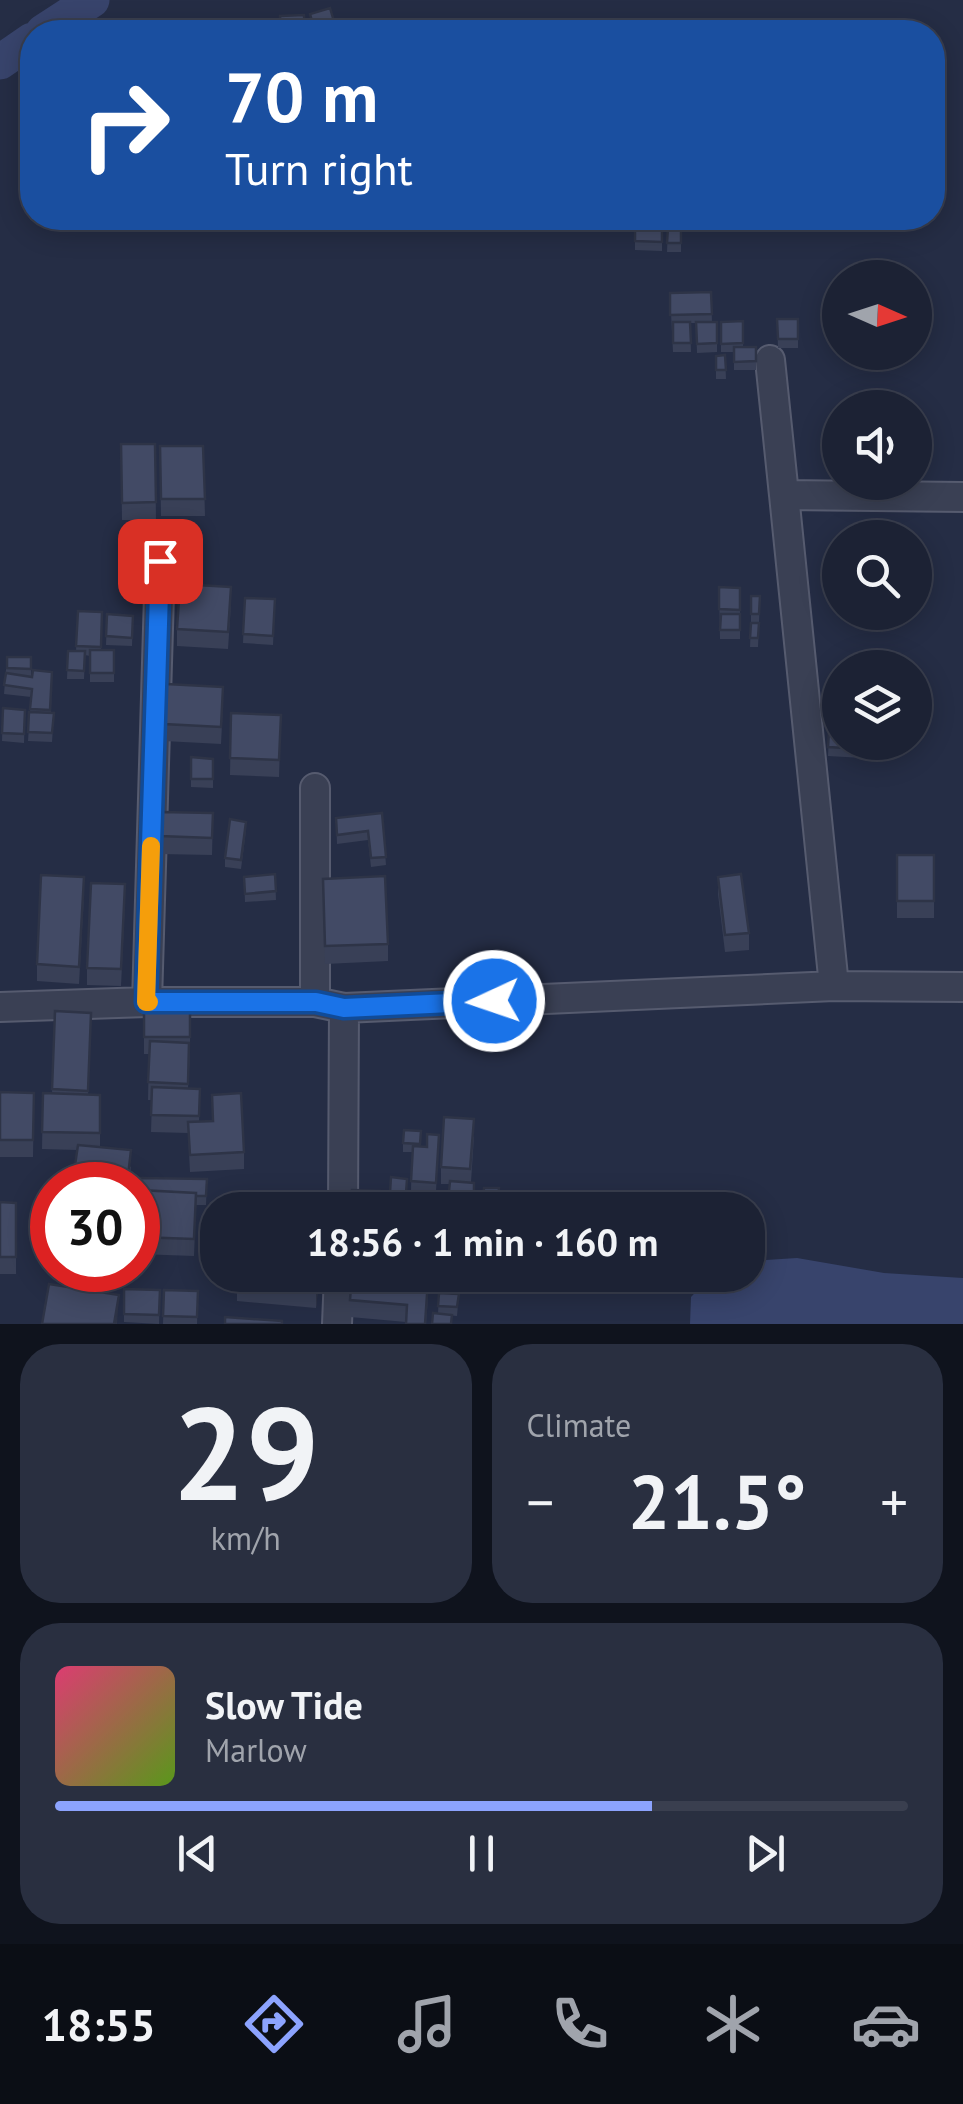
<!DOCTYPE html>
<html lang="en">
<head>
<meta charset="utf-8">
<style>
	:root { --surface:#1c2234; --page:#292f40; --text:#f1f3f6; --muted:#a0a4ac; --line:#3a3f4f; --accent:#8ca3fe }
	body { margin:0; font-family:"PT Sans",sans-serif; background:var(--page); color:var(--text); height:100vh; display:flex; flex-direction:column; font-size:38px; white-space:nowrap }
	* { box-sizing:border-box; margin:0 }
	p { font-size:32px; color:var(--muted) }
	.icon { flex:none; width:55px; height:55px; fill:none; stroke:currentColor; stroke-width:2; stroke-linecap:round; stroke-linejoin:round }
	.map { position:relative; height:1324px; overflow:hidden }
	.sheet { display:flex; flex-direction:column; gap:20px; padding:20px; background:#0f131d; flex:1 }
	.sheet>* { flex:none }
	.hud { position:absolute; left:20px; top:20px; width:925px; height:210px; border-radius:40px; box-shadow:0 5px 25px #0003,0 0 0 2px var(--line); background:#1a4fa0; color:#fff; overflow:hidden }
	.needle { width:65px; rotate:93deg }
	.fabs { position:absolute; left:822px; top:260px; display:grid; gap:20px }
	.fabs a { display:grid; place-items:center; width:110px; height:110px; border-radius:50%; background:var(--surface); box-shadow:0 5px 25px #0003,0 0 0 2px var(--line); font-size:50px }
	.speed { position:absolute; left:30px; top:1162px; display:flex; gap:20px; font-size:50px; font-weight:700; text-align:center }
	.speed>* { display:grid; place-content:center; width:130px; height:130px; border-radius:50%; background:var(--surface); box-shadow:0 5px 25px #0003,0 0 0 2px var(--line); line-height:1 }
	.speed .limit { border:15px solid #d22; background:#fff; color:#111 }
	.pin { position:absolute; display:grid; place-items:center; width:85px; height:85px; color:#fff; margin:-42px; border-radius:20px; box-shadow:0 5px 15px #0006 }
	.me { position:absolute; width:110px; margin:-55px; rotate:267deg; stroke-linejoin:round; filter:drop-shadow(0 0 8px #0008) }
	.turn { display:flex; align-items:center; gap:35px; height:210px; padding:0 40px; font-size:45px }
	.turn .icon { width:130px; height:130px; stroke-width:2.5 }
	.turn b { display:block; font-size:70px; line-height:85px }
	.big { font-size:75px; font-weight:700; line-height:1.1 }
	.sheet .card { flex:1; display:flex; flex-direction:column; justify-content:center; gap:15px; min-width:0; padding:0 35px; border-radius:40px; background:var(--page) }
	.sheet .dial { align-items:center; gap:0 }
	.dial b { font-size:130px; line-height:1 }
	.song { display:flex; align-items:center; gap:30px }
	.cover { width:120px; height:120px; border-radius:15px; background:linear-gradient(135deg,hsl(340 70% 55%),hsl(90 70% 35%)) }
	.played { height:10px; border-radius:5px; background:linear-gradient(90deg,var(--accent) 70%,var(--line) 70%) }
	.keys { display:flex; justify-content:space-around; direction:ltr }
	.heat { display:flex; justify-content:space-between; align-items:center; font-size:55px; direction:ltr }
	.sheet .tiles { flex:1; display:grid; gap:20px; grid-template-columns:1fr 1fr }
	.card:last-child { grid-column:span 2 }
	.trip { position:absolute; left:200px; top:1192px; width:565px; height:100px; border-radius:40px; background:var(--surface); box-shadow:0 5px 25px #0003,0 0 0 2px var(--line); font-weight:700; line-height:100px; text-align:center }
	.menu { display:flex; height:160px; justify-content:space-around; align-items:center; background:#0b0e15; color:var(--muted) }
	.menu .icon { width:70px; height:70px }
	.menu .current { color:var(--accent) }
	.menu b { font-size:45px; color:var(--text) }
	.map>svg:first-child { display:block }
	.water { fill:#38446c }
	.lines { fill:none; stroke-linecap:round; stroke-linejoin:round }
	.canal { stroke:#38446c; stroke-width:35 }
	.minor-casing { stroke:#565b6f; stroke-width:32 }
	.minor { stroke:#3a4054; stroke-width:28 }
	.wall { fill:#394057 }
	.shaded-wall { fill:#2e3447 }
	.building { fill:#424a65; stroke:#2e3447; stroke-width:2.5 }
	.route-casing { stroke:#114b97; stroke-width:25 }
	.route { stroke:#1a73e8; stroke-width:18 }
	.slow { stroke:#f59e0b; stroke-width:18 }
</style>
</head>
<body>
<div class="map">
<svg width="963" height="1324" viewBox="0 0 963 1324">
	<rect width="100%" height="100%" fill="#252d45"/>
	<path class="water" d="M 797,1258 L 884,1273 L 963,1278 L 963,1324 L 690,1324 L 691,1297 L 712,1275 L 748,1275 L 748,1261 Z"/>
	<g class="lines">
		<path class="canal" d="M 43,32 L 92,0
			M 0,62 L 32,40"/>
		<defs>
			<path id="minor" d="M 770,360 L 784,495
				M 315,788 L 315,1002
				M 834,986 L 784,495 L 963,497
				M 147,1002 L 160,561
				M 0,1007 L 147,1002 L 315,1002 L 344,1008 L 834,986 L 963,987
				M 343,1210 L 344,1008
				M 337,1324 L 339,1275"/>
		</defs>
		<use href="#minor" class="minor-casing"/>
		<use href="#minor" class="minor"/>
	</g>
	<path class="wall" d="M 629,218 L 658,218 L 657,229 L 662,229 L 662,251 L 635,250 L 635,230 L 629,230 Z
		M 668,227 L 681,227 L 681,252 L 667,252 Z
		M 711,292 L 712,322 L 717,322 L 717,352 L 697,353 L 696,323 L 690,323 L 691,352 L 673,352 L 670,293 Z
		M 777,319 L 798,319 L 798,348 L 778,348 Z
		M 743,321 L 743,347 L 756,347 L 756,370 L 734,370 L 734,352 L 721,352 L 721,322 Z
		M 725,355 L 726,379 L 716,379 L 716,356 Z
		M 121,444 L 155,444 L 156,520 L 122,520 Z
		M 160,446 L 203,446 L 205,516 L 161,516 Z
		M 719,587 L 740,588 L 740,639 L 720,639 Z
		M 751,596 L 760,596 L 759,623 L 751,622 Z
		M 245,598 L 275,599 L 273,645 L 243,643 Z
		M 231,604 L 228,649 L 177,646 L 177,629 Z
		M 78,611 L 102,612 L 101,650 L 114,650 L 114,682 L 90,682 L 90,656 L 85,655 L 84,679 L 67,679 L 68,651 L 76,651 Z
		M 107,614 L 133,616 L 132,646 L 106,645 Z
		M 751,623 L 759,623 L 758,647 L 750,647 Z
		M 7,657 L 31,657 L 31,677 L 52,672 L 51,713 L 54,713 L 52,742 L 28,741 L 31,697 L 4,694 Z
		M 223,705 L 221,744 L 164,741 L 164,724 Z
		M 3,708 L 25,710 L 24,743 L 2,741 Z
		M 231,713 L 281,715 L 279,777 L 230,775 Z
		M 830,714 L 864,742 L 863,758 L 828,756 Z
		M 191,757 L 213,759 L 213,788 L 191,787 Z
		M 161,812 L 213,813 L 212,855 L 160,854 Z
		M 382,813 L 386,865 L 371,867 L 368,840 L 337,844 L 336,818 Z
		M 246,830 L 241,869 L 225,867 L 225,858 Z
		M 897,855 L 934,855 L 934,918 L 897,918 Z
		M 275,874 L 276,900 L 245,902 L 244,877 Z
		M 718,877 L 749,933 L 749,950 L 725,952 L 718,894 Z
		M 84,895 L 79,984 L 37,981 L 37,964 Z
		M 323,896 L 388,944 L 388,961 L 325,964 Z
		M 125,902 L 121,986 L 87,985 L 87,968 Z
		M 144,998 L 190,998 L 190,1054 L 188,1088 L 200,1089 L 199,1122 L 244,1152 L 244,1169 L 190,1172 L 188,1133 L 151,1132 L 152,1100 L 148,1100 L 149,1054 L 144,1054 Z
		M 55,1011 L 91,1030 L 88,1095 L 100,1095 L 100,1147 L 131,1167 L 129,1185 L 72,1185 L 77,1150 L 42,1149 L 43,1093 L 52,1094 Z
		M 0,1092 L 34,1093 L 33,1157 L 0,1157 Z
		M 421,1131 L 420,1147 L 427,1147 L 439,1135 L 436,1191 L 411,1190 L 412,1152 L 403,1152 L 403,1143 Z
		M 474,1136 L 471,1182 L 474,1183 L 474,1202 L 449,1200 L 450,1184 L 441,1184 L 441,1167 Z
		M 207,1179 L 206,1205 L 196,1205 L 194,1256 L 138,1254 L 138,1190 Z
		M 0,1202 L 16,1203 L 16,1274 L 0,1274 Z
		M 319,1275 L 316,1308 L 237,1301 L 237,1283 Z
		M 124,1289 L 160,1290 L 159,1324 L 124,1322 Z
		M 164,1290 L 198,1291 L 197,1324 L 163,1324 Z
		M 439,1293 L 459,1294 L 457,1316 L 438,1314 Z
		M 428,1297 L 426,1324 L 406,1324 L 406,1322 L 350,1317 L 350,1300 Z"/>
	<path class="shaded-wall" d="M 318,1275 L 319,1284 L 316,1308 L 316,1291 Z
		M 119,1295 L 117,1324 L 114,1324 Z"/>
	<path class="building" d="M 330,8 L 336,28 L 323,32 L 315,32 L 310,14 Z
		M 304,15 L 305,32 L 281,32 L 280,16 Z
		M 629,218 L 657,218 L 657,222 L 629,222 Z
		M 668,227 L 681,227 L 681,243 L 667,243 Z
		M 635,228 L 662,229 L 662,242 L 635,241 Z
		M 711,292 L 712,314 L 670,315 L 670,293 Z
		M 777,319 L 798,319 L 798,339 L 778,339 Z
		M 743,321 L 743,343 L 721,344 L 721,322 Z
		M 673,322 L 690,322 L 691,343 L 673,343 Z
		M 696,322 L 717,322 L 717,343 L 697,344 Z
		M 734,347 L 756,347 L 756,361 L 734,362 Z
		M 725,355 L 726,370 L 716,370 L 716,356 Z
		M 121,444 L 155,444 L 156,502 L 122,503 Z
		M 160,446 L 203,446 L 205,499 L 161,499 Z
		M 180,584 L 231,587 L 228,632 L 177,629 Z
		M 719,587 L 740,588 L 740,610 L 719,609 Z
		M 751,596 L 760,596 L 759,614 L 751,614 Z
		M 245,598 L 275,599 L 273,636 L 243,634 Z
		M 78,611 L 102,612 L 101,647 L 76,646 Z
		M 107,614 L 133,616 L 132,638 L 106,636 Z
		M 721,614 L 740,614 L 740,630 L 720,630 Z
		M 751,623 L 759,623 L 758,638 L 750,638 Z
		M 90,650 L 114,650 L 114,673 L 90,673 Z
		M 68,651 L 85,651 L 84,671 L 67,670 Z
		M 7,657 L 31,657 L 31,669 L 7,668 Z
		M 33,670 L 52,672 L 50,710 L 30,709 L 32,689 L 4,685 L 6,673 L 32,677 Z
		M 166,684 L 223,687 L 221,727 L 164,724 Z
		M 3,708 L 25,710 L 24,734 L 2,733 Z
		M 29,712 L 54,713 L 52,733 L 28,732 Z
		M 231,713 L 281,715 L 279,760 L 230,758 Z
		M 830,714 L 840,714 L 840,742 L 864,742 L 863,749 L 828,747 Z
		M 191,757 L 213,759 L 213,779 L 191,779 Z
		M 161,812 L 213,813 L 212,838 L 160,836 Z
		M 382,813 L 386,857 L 371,858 L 368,831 L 337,835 L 336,818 Z
		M 230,819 L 246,822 L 241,860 L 225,858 Z
		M 897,855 L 934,855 L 934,901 L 897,901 Z
		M 275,874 L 276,891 L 245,894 L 244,877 Z
		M 741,874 L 749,933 L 725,935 L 718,877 Z
		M 41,875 L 84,877 L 79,967 L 37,964 Z
		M 385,876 L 388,944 L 325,946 L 323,879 Z
		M 91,883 L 125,884 L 121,969 L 87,968 Z
		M 144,998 L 190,998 L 190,1037 L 144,1037 Z
		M 55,1011 L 91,1013 L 88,1091 L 52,1089 Z
		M 150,1041 L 189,1043 L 188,1084 L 148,1082 Z
		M 152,1087 L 200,1089 L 199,1116 L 151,1115 Z
		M 0,1092 L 34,1093 L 33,1140 L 0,1140 Z
		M 43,1093 L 100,1095 L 100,1133 L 42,1132 Z
		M 241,1093 L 244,1152 L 190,1155 L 188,1122 L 213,1121 L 212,1095 Z
		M 444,1117 L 474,1119 L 470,1169 L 441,1167 Z
		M 404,1130 L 421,1131 L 420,1144 L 403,1143 Z
		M 427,1134 L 439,1135 L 436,1183 L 411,1181 L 413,1146 L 427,1147 Z
		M 78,1145 L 131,1150 L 127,1185 L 72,1185 Z
		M 391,1177 L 407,1179 L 405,1208 L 389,1207 Z
		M 140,1178 L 207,1179 L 206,1196 L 196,1196 L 196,1193 L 140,1190 Z
		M 450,1181 L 474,1183 L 474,1193 L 449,1191 Z
		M 484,1188 L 499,1188 L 497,1210 L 482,1210 Z
		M 138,1190 L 196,1193 L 194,1239 L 138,1237 Z
		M 352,1190 L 380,1191 L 379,1210 L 351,1210 Z
		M 0,1202 L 16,1203 L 16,1257 L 0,1257 Z
		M 238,1275 L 318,1275 L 316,1291 L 237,1283 Z
		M 352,1275 L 428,1280 L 425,1324 L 406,1324 L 407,1305 L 350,1300 Z
		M 49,1284 L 119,1295 L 114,1324 L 42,1324 Z
		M 124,1289 L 160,1290 L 159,1315 L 124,1314 Z
		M 164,1290 L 198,1291 L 197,1317 L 163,1316 Z
		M 439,1293 L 459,1294 L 457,1307 L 438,1306 Z
		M 433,1313 L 452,1315 L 451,1324 L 432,1324 Z
		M 225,1317 L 282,1321 L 282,1324 L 225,1324 Z"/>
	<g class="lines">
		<defs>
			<path id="route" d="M 160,561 L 146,1002 L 316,1002 L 344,1008 L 494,1001"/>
		</defs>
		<use href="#route" class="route-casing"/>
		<use href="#route" class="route"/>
		<path class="slow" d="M 149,1002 L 146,1002 L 151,846"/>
	</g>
</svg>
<div class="fabs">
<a><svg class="needle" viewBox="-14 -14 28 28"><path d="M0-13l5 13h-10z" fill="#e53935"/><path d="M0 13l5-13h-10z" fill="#a0a4ac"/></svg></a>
<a><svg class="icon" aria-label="sound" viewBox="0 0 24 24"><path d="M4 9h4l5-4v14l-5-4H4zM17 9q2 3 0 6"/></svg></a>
<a><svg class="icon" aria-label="search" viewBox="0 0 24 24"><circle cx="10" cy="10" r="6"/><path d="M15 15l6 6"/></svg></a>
<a><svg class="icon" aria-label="layers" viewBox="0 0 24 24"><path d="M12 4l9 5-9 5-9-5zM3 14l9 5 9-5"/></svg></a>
</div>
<div class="speed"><div class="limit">30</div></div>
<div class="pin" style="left:160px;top:561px;background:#d93025"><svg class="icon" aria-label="arrive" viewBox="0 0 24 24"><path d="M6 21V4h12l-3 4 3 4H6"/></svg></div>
<svg class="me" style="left:494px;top:1001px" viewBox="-20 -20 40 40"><circle r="17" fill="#1a73e8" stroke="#fff" stroke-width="3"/><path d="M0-11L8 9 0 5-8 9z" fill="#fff"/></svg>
<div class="trip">18:56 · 1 min · 160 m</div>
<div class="hud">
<div class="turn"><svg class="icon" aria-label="right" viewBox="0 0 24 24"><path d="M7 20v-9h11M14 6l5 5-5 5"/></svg><div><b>70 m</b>Turn right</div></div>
</div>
</div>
<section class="sheet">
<div class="tiles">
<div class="card dial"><b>29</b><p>km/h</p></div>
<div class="card"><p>Climate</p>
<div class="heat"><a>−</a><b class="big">21.5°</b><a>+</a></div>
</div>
<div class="card">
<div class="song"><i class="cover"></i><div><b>Slow Tide</b><p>Marlow</p></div></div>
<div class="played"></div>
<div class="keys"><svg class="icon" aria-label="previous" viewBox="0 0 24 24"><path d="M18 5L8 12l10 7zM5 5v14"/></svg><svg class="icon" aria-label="pause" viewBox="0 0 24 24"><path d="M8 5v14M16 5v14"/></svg><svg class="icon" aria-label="next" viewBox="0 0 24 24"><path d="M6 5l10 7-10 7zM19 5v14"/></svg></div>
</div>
</div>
</section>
<nav class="menu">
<b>18:55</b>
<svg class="icon current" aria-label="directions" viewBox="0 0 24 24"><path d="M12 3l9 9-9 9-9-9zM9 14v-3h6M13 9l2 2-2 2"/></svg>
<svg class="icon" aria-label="music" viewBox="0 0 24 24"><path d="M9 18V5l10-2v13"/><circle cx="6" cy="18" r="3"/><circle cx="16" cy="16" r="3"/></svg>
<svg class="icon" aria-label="phone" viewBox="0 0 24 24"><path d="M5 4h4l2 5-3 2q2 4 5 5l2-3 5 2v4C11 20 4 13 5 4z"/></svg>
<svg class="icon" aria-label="climate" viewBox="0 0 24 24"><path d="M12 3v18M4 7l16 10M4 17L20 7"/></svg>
<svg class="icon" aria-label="car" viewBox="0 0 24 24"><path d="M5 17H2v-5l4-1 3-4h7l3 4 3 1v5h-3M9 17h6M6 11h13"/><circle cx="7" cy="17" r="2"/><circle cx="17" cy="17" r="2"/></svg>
</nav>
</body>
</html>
